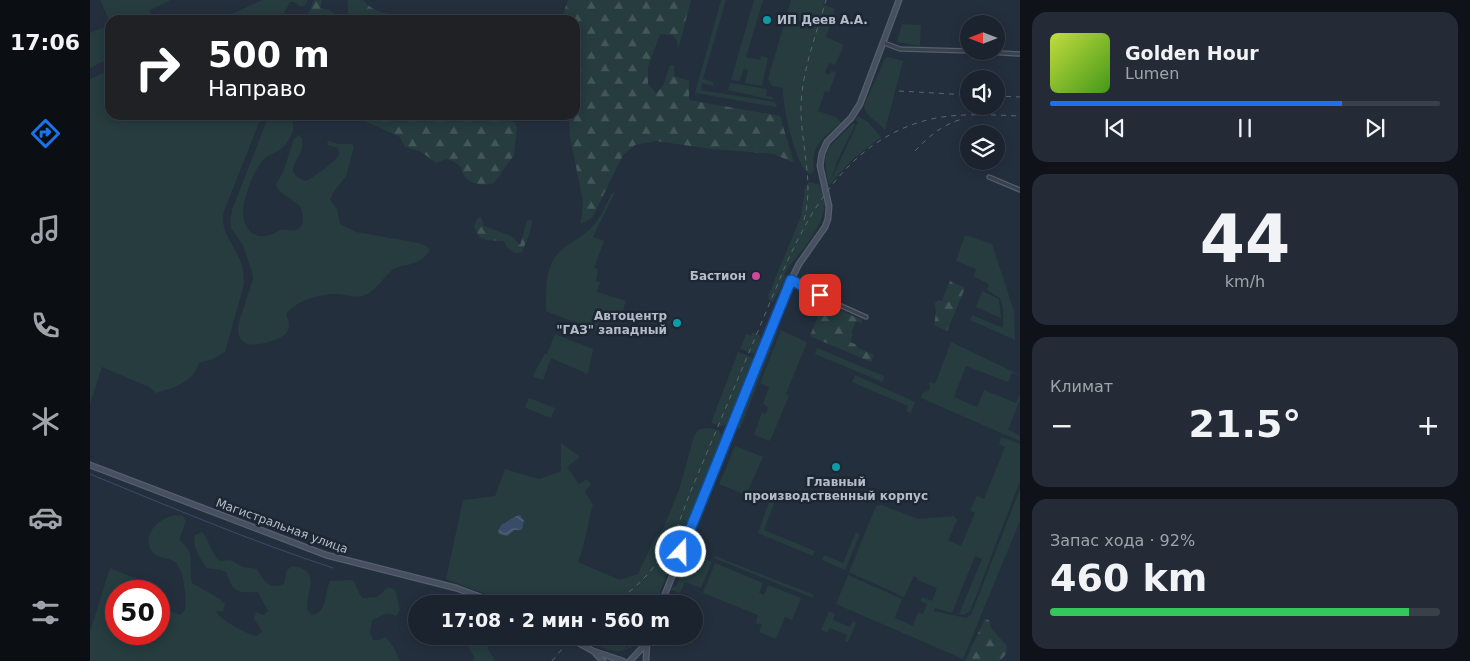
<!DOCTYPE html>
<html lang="ru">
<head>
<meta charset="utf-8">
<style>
	:root { --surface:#1b232e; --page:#242b36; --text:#f1f3f6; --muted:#a0a4aa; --line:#39404a; --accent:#1a73e8 }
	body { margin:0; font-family:"DejaVu Sans",sans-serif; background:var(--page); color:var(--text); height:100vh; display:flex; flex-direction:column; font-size:19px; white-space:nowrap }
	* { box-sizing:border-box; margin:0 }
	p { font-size:16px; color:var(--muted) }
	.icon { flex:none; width:28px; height:28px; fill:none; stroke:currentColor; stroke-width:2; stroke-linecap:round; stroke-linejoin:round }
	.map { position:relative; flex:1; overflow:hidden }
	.panel { display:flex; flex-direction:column; gap:12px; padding:12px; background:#0f1319; width:450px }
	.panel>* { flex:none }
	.banner { position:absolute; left:15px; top:15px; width:475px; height:105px; border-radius:15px; box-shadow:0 2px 12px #0003,0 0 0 1px var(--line); background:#202124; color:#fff; overflow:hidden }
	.needle { width:32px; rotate:270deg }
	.tools { position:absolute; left:870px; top:15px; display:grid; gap:10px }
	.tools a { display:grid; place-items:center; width:45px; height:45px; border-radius:50%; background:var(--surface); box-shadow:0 2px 12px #0003,0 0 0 1px var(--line); font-size:25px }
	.speed { position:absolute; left:15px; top:580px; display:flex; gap:10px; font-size:25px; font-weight:700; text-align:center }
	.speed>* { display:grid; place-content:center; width:65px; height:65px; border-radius:50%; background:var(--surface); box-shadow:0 2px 12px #0003,0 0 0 1px var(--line); line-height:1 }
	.speed .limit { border:8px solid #d22; background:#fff; color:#111 }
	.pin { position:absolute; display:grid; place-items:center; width:42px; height:42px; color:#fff; margin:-21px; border-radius:10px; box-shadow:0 2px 8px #0006 }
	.me { position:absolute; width:55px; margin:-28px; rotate:21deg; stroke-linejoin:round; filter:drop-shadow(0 0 4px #0008) }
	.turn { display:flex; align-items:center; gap:18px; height:105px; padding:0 20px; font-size:22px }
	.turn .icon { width:65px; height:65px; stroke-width:2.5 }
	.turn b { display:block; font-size:35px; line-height:42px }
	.big { font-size:38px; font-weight:700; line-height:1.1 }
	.panel .widget { flex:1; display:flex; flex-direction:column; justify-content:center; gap:8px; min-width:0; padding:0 18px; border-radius:15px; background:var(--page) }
	.panel .dial { align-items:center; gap:0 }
	.dial b { font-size:65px; line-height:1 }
	.song { display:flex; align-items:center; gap:15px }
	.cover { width:60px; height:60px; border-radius:8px; background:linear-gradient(135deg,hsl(70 70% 55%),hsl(100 70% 35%)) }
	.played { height:5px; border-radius:2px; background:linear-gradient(90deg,var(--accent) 75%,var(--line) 75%) }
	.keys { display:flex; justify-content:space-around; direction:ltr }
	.heat { display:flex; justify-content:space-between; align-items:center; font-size:28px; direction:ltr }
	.charge { height:8px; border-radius:4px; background:linear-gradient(90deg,#34c759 92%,var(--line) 0) }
	.trip { position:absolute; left:318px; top:595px; width:295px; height:50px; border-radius:25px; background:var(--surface); box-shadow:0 2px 12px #0003,0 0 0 1px var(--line); font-weight:700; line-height:50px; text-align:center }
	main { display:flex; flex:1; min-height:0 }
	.dock { display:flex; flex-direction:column; width:90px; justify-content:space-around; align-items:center; background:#0b0e12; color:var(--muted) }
	.dock .icon { width:35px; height:35px }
	.dock .on { color:var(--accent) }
	.dock b { font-size:22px; color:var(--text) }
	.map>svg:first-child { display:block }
	.green { fill:#263c3f }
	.forest { fill:url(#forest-firs) }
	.water { fill:url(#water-waves) }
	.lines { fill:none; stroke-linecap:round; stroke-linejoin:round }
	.stream { stroke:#394c67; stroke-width:1 }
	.minor-casing { stroke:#565f6c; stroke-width:5.5 }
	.secondary-casing { stroke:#565f6c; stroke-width:7 }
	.minor { stroke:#38414e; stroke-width:3 }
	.secondary { stroke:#465061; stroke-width:4.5 }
	.rail { stroke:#5a6575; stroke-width:1; stroke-dasharray:5 5; stroke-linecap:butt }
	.route-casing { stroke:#114b97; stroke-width:12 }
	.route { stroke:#1a73e8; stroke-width:9 }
	.culture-dot { fill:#0f9aa8; stroke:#1d2633; stroke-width:2 }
	.hotel-dot { fill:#d1479c; stroke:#1d2633; stroke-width:2 }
	.labels { text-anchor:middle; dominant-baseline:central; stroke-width:5; stroke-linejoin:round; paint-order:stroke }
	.poi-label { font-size:12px; font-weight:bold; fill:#b4bcc9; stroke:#1d2633; text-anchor:end }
	.street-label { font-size:12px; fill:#b4bcc9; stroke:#1d2633 }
</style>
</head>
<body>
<main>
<nav class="dock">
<b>17:06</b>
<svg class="icon on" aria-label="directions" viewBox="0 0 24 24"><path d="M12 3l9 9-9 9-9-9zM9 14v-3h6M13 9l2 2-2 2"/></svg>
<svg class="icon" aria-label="music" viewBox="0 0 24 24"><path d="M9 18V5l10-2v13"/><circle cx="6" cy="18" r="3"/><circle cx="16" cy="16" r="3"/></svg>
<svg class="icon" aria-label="phone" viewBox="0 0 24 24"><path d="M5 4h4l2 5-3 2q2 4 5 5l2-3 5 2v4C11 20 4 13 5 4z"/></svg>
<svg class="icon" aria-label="climate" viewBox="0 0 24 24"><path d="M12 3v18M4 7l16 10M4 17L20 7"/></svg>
<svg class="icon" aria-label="car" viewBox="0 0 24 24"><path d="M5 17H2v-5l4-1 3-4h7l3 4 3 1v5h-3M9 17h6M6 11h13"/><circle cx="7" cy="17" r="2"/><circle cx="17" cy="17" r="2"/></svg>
<svg class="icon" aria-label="filters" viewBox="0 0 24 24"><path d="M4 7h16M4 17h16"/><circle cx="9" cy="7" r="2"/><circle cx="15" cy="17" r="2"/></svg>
</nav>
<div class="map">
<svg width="930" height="661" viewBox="0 0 930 661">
	<defs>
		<pattern id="forest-firs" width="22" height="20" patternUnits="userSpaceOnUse" patternTransform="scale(1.25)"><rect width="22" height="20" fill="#263c3f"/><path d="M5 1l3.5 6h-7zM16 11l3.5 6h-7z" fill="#435659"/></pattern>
		<pattern id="water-waves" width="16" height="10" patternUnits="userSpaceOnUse" patternTransform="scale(1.25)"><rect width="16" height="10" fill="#394c67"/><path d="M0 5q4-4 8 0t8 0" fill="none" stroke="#53647b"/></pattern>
	</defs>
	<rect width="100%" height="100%" fill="#242f3e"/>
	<path class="green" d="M 10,0 L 81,0 L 60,10 L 62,20 L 20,20 L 20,22 Z
		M 172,0 L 218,0 L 214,6 L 211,7 L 204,2 L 200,2 L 190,20 L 129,20 Z
		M 631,0 L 636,0 L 613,79 L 624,82 L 623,86 L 612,83 L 611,90 L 684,102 L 687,105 L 686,107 L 605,93 Z
		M 664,0 L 673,0 L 656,57 L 670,60 L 671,55 L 678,58 L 672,86 L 655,83 L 658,70 L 654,68 L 650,81 L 641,80 Z
		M 701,0 L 735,0 L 733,5 L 745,9 L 736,37 L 754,45 L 745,65 L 739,63 L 735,73 L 739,75 L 741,71 L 746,73 L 739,92 L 735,91 L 728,111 L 746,117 L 751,123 C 732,139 721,144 724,171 L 721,174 C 706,171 692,103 693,88 L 682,86 L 678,79 Z
		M 812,24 L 831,25 L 830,46 L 807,42 Z
		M 20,25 L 20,58 L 0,68 L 0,33 Z
		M 798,57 L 813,61 L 795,130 C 789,121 776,118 774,106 L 795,58 Z
		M 20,70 L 20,115 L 172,115 L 133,214 C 131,230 142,243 148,256 C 153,264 154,274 154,284 L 135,352 L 123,359 L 109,363 C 104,382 83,388 66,393 L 59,387 L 12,367 L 0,404 L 0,79 Z
		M 640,83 L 677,89 L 676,96 L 683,97 L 683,100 L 638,90 Z
		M 179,115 L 197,115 C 199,117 201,119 202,121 C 207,129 198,143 192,148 C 187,153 178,154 173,160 C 165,168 154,197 153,209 C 152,226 162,241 180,235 C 184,234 187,231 191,230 C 195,229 201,231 206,230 C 216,226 213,214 210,206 L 188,190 L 186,184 L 193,172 L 204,139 L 209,135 L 212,138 C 212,142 213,147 211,151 C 207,163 193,173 216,181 C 220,180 247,160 248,156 C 250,153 249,151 248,148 L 237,145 L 238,141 L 248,144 L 262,144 L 264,147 L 256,176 L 243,193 L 240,200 L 247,209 L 250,224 L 266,232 L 329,243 L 336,246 L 340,250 C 325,272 312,259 298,274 C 290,282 284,293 272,296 C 265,298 256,295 249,294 C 231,293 207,300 196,314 C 198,319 200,325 198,330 C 195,340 163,348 155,343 C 148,339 148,332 148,325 L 163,279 L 162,272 L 153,245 L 141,228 L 140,221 L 142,210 Z
		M 768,116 L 778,122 L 791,137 L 763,159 L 739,185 C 730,143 739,151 763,123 L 765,125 L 748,159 L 740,182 L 768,122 L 765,120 Z
		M 719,182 L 728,184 C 750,208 714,248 700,265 C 698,267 696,272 694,275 L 696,277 L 683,302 L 679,300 L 678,296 L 711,216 L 715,188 Z
		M 525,192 L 503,237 L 514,241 L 504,268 L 508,269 L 506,281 L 510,282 L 507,292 L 536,301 L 530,320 L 512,312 L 506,331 L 456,311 C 456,296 455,278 461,264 C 469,246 488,241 501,228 C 511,218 516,205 521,194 Z
		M 875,235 L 902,244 L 924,311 L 925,340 L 880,320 L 882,315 L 913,328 L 913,309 L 910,298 L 897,290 L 899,285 L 897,283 L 884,277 L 886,269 L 866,261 Z
		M 892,291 L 909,299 L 911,318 L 886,307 Z
		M 689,329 L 650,429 L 646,428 L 683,334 Z
		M 691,330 L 717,342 L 696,394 L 699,396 L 680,441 L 664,435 L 672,412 L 676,414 L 678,407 L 673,404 L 679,387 L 670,383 Z
		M 662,332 L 669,335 L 671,339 L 664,354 L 650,349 L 656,334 L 661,336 Z
		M 465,334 L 503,349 L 498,374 L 461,358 L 453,380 L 444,377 L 443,375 L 455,354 L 457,354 Z
		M 861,342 L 930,375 L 922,373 L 918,382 L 876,366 L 864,397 L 887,407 L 894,390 L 926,403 L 930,394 L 930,399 L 918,430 L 930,436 L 930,441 L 831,398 L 832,393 L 840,390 L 839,382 L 845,384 Z
		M 727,348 L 794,376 L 792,382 L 725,354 Z
		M 648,352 L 661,357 L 663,360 L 637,424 L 631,426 L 621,423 Z
		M 765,375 L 825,402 L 821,413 L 816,411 L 818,406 L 762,382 Z
		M 439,398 L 465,408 L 461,418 L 438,409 L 435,407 Z
		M 620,428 L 629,430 L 631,434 L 631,438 L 565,604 L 422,604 L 356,579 L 373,500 L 405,496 L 415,469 L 449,479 L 471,471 L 471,443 L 490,457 L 477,467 L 489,484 L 497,479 L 501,484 L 495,492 L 503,504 C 498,523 495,544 488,562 L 530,580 L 548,574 L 566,535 L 568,535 L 573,529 L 589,490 L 604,436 L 609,429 Z
		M 911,437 L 930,444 L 930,481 L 888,591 L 880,611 L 874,615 L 869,614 L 892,559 L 885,556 L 862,613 L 845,608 L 844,611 L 876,618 L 881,615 L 930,489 L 930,521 L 873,659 L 746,604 L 758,575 L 812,599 L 805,618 L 823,626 L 828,612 L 833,614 L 837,604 L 830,601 L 832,597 L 842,601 L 847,588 L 827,580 L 828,578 L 824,576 L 814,597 L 759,572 L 786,506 L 792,505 L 828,519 L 864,516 L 867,520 L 858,540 L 871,546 L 885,513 L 880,510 L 887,496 L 894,499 L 915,447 L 909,444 Z
		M 645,446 L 673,457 L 656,495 L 629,484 Z
		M 683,491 L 688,493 L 674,530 L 725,551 L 723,556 L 668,533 Z
		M 86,515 L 93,516 L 96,521 L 89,540 C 92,543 96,546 98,549 C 103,556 99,574 102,583 L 130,599 L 135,604 L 133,611 L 126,611 C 130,620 156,634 167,636 L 172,631 L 164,619 L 166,612 L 173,615 L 178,611 L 168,592 C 149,593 142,593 137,573 L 131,570 L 117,568 C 110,559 102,547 105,535 L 112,532 C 120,541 121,554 130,561 L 140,560 L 153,567 L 167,569 C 175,581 177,590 194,584 L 197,570 L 202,566 C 233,570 216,591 217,610 L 222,615 C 238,612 234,594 240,581 L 263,580 C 267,586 267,592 273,598 L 287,597 L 298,587 L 305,590 L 310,610 L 306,616 C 296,610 292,617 282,620 L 280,633 L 283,640 L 289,640 L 296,637 L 304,648 L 310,661 L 0,661 L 0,632 L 20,568 L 62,585 L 61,591 L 26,591 L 26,634 L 69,634 L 69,607 L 90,615 L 95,610 C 97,598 94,570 85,562 C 77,556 67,560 61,550 C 52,532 71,517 86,515 Z
		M 766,532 L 770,534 L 755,570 L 732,560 L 734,555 L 753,563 Z
		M 600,553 L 622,562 L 611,588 L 595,582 L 590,593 L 581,590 L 583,586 L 586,587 Z
		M 625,556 L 724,595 L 723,598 L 624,558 Z
		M 625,563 L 673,583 L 669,593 L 674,595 L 678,585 L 711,598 L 702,620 L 695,617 L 686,639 L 669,632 L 672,625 L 666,623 L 668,615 L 613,593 Z
		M 739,611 L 745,614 L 743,620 L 760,627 L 763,621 L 766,623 L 758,642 L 755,641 L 757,635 L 740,628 L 737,633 L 731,630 Z
		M 376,636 L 396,636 L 398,649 L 405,661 L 383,661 L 385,659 L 378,646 Z
		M 490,636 L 514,636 L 538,648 L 543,636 L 552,636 C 536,661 513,650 490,636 Z"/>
	<path class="forest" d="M 224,0 L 232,0 L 230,8 L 239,10 L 245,14 L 246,20 L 216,20 Z
		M 257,0 L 273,0 C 286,16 302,12 317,20 L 258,20 L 258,2 Z
		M 478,0 L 601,0 L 588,50 L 587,41 L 583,35 L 570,34 L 558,67 L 558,84 L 566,93 L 573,86 L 580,65 L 584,65 L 584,76 L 599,81 L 599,100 L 690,116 L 704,163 L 684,154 L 621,149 L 566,141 L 545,145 L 533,155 L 502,218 L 491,224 L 493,202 L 480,137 L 479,115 L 485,115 L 485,20 L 471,20 Z
		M 270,115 L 411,115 L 425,123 L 427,126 L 424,155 L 404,183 C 390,187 373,183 371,167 L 363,161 L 356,159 L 346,163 L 330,151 L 315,147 L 310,137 L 270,119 Z
		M 390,217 L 391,217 L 394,226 L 421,236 L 430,245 L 437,221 L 441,220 L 442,221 L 440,232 L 432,252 L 425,253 L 417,247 L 414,241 L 396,240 L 389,237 L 384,226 L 387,219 Z
		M 860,281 L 875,288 L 857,331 L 844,325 L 846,313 L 845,303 L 848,300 L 852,301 Z
		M 733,303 L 772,320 L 771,323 L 766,321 L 761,333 L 763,334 L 760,342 L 765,344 L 768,348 L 784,355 L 781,362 L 720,336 Z
		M 895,619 L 899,620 L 901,628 L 917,646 L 916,654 L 910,661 L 875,661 Z"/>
	<path class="water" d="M 430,515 L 434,521 L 432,530 L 425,530 L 417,536 L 409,534 L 408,531 L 412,524 C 419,522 423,516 430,515 Z"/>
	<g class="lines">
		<path class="stream" d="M 0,474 C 80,507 161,541 243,568"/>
		<defs>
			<path id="minor" d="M 794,43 L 810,49 L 879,51
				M 880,51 L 930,54
				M 899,177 L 930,190
				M 701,280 L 745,303 L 776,317"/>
			<path id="secondary" d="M 0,465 L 236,555 L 366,588 L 410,604
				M 571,604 L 701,280 L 709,264 L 735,227 L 738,219 L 739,206 L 730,166 L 732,153 L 737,142 L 761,118 L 770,104 L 809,0
				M 476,636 L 503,651 L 533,661
				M 506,654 L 513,661
				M 540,661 L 553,647 L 558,638
				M 556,661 L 557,642"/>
		</defs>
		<use href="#minor" class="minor-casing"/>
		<use href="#secondary" class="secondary-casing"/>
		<use href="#minor" class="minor"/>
		<use href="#secondary" class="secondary"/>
		<path class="rail" d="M 809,91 L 879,95
			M 906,96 L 930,97
			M 825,151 C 839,136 852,125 872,119
			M 714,220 C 724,184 712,149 711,113 C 710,75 726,36 736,0
			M 523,604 L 544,588 L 559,573 L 581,544 L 600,493 L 694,269 C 724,200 767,134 846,118 C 874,113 902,115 930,116
			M 462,661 L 483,636"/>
	</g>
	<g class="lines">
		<defs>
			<path id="route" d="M 591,552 L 701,280 L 730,295"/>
		</defs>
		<use href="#route" class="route-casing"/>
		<use href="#route" class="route"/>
	</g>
	<g class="culture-dot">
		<circle cx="677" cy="20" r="5"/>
		<circle cx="587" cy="323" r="5"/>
		<circle cx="746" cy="467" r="5"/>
	</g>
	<circle class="hotel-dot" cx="666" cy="276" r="5"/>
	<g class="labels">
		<g class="poi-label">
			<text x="687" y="20" text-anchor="start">ИП Деев А.А.</text>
			<text x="656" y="276">Бастион</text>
			<text x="577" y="316">Автоцентр<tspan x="577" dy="14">"ГАЗ" западный</tspan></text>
			<text x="746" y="482" text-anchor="middle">Главный<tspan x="746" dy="14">производственный корпус</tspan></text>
		</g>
		<g class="street-label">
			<text transform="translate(192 526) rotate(20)">Магистральная улица</text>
		</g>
	</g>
</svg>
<div class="tools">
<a><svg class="needle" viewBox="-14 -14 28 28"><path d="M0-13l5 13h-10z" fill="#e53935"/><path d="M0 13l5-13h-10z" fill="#a0a4aa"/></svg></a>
<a><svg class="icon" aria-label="sound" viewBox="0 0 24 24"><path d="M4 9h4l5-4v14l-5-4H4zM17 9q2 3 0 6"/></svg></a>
<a><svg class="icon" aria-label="layers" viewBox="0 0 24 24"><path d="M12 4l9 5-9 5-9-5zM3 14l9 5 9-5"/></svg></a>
</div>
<div class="speed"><div class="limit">50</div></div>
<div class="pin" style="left:730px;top:295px;background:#d93025"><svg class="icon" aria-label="arrive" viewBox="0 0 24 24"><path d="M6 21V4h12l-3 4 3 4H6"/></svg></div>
<svg class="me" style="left:591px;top:552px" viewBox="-20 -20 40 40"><circle r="17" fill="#1a73e8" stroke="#fff" stroke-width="3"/><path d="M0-11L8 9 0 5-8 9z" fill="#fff"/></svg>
<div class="trip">17:08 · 2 мин · 560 m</div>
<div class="banner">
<div class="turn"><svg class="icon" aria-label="right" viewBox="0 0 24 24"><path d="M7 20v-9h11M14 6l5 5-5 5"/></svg><div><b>500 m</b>Направо</div></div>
</div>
</div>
<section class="panel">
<div class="widget">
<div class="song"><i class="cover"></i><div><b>Golden Hour</b><p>Lumen</p></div></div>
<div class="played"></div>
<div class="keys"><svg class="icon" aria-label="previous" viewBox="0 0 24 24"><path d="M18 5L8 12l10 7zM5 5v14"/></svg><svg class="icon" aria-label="pause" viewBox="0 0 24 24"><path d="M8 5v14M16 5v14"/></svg><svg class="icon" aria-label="next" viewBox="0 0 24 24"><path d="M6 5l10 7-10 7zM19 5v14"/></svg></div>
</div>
<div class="widget dial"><b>44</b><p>km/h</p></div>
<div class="widget"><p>Климат</p>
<div class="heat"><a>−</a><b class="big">21.5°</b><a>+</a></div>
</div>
<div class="widget"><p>Запас хода · 92%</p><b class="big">460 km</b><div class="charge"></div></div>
</section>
</main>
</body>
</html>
